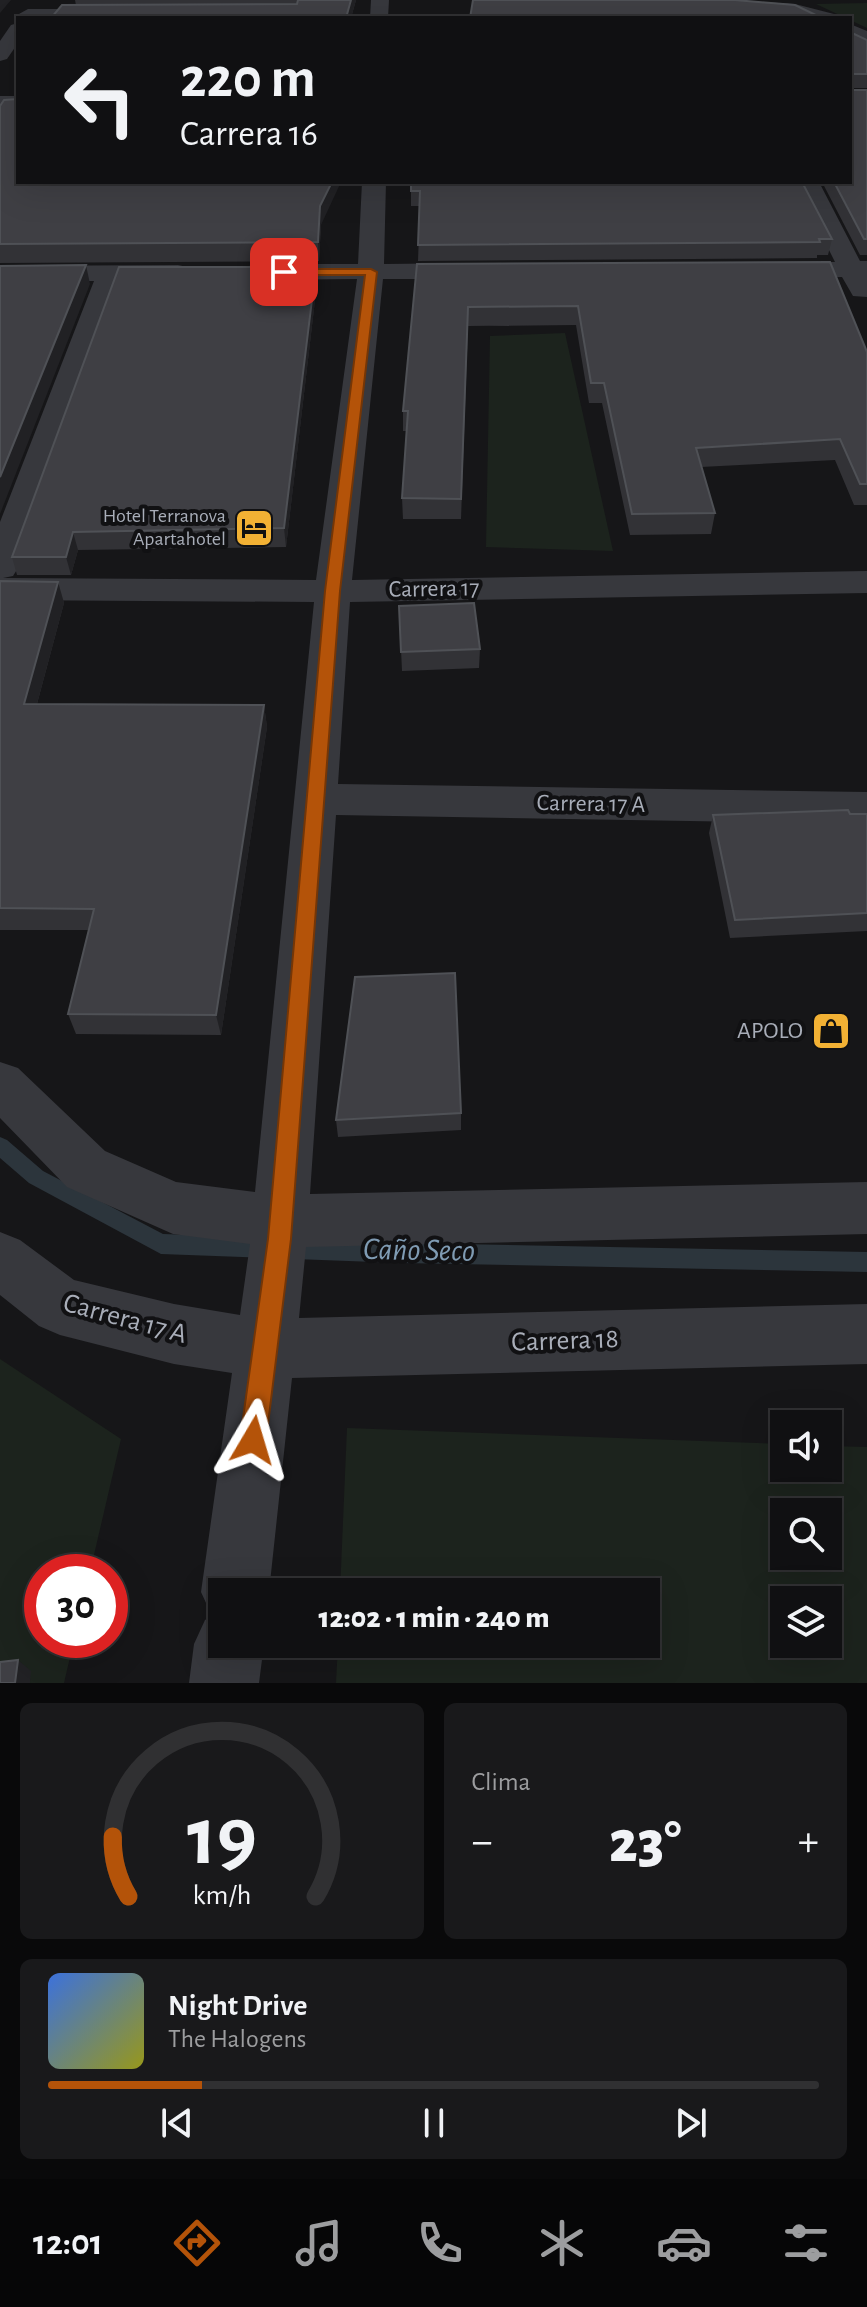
<!DOCTYPE html>
<html lang="es">
<head>
<meta charset="utf-8">
<style>
	:root { --surface:#101012; --page:#19191b; --text:#f1f3f6; --muted:#9c9d9f; --line:#303032; --accent:#b45309 }
	body { margin:0; font-family:"Alegreya Sans",sans-serif; background:var(--page); color:var(--text); height:100vh; display:flex; flex-direction:column; font-size:30px; white-space:nowrap }
	* { box-sizing:border-box; margin:0 }
	p { font-size:26px; color:var(--muted) }
	.icon { flex:none; width:44px; height:44px; fill:none; stroke:currentColor; stroke-width:2; stroke-linecap:round; stroke-linejoin:round }
	.map { position:relative; height:1683px; overflow:hidden }
	.drawer { display:flex; flex-direction:column; gap:20px; padding:20px; background:#09090a; flex:1 }
	.drawer>* { flex:none }
	.hud { position:absolute; left:16px; top:16px; width:836px; height:168px; border-radius:0px; box-shadow:0 8px 32px #0002,0 0 0 2px var(--line); background:#101012; color:var(--text); overflow:hidden }
	.fabs { position:absolute; left:770px; top:1410px; display:grid; gap:16px }
	.fabs a { display:grid; place-items:center; width:72px; height:72px; border-radius:0px; background:var(--surface); box-shadow:0 8px 32px #0002,0 0 0 2px var(--line); font-size:40px }
	.speed { position:absolute; left:24px; top:1554px; display:flex; gap:16px; font-size:40px; font-weight:700; text-align:center }
	.speed>* { display:grid; place-content:center; width:104px; height:104px; border-radius:50%; background:var(--surface); box-shadow:0 8px 32px #0002,0 0 0 2px var(--line); line-height:1 }
	.speed .limit { border:12px solid #d22; background:#fff; color:#111 }
	.pin { position:absolute; display:grid; place-items:center; width:68px; height:68px; color:#fff; margin:-34px; border-radius:16px; box-shadow:0 4px 12px #0006 }
	.me { position:absolute; width:88px; margin:-44px; rotate:7deg; stroke-linejoin:round; filter:drop-shadow(0 0 6px #0008) }
	.turn { display:flex; align-items:center; gap:28px; height:168px; padding:0 32px; font-size:36px }
	.turn .icon { width:104px; height:104px; stroke-width:2.5 }
	.turn b { display:block; font-size:56px; line-height:68px }
	.big { font-size:60px; font-weight:800; line-height:1.1 }
	.drawer .tile { flex:1; display:flex; flex-direction:column; justify-content:center; gap:12px; min-width:0; padding:0 28px; border-radius:12px; background:var(--page) }
	.drawer .dial { align-items:center; gap:0 }
	.dial svg { height:208px; overflow:visible; fill:none; stroke:var(--line); stroke-width:7; stroke-linecap:round; text-anchor:middle }
	.dial text { fill:var(--text); stroke:none }
	.song { display:flex; align-items:center; gap:24px }
	.cover { width:96px; height:96px; border-radius:12px; background:linear-gradient(135deg,hsl(220 70% 55%),hsl(60 70% 35%)) }
	.played { height:8px; border-radius:4px; background:linear-gradient(90deg,var(--accent) 20%,var(--line) 20%) }
	.keys { display:flex; justify-content:space-around; direction:ltr }
	.heat { display:flex; justify-content:space-between; align-items:center; font-size:44px; direction:ltr }
	.drawer .tiles { flex:1; display:grid; gap:20px; grid-template-columns:1fr 1fr }
	.tile:last-child { grid-column:span 2 }
	.trip { position:absolute; left:208px; top:1578px; width:452px; height:80px; border-radius:0px; background:var(--surface); box-shadow:0 8px 32px #0002,0 0 0 2px var(--line); font-weight:800; line-height:80px; text-align:center }
	.tab-bar { display:flex; height:128px; justify-content:space-around; align-items:center; background:#060607; color:var(--muted) }
	.tab-bar .icon { width:56px; height:56px }
	.tab-bar .selected { color:var(--accent) }
	.tab-bar b { font-size:36px; color:var(--text) }
	.map>svg:first-child { display:block }
	.green { fill:#1c231d; fill-rule:evenodd }
	.lines { fill:none; stroke-linecap:round; stroke-linejoin:round }
	.stream { fill:#2c353c; fill-rule:evenodd }
	.minor { fill:#37383d; fill-rule:evenodd }
	.wall { fill:#323236 }
	.shaded-wall { fill:#212124 }
	.building { fill:#3f3f44; stroke:#4f5156; stroke-width:2 }
	.route { fill:#b45309; stroke:#753606; stroke-width:2 }
	.labels { text-anchor:middle; dominant-baseline:central; stroke-width:8; stroke-linejoin:round; paint-order:stroke }
	.far-poi-label { font-size:20px; fill:#a8adb8; stroke:#111113; text-anchor:end }
	.street-label { font-size:24px; fill:#a8adb8; stroke:#111113 }
	.poi-label { font-size:24px; fill:#a8adb8; stroke:#111113; text-anchor:end }
	.near-street-label { font-size:28px; fill:#a8adb8; stroke:#111113 }
	.near-water-label { font-size:32px; font-style:italic; fill:#7f9bb3; stroke:#111113 }
</style>
</head>
<body>
<div class="map">
<svg width="867" height="1683" viewBox="0 0 867 1683">
	<rect width="100%" height="100%" fill="#161618"/>
	<path class="green" d="M 867,3 L 867,28 L 816,4 Z
		M 565,333 L 613,551 L 486,547 L 490,336 Z
		M 0,1359 L 121,1439 L 90,1572 L 42,1572 L 42,1640 L 74,1640 L 64,1683 L 0,1683 Z
		M 347,1428 L 784,1444 L 784,1468 L 828,1468 L 828,1446 L 867,1447 L 867,1683 L 336,1683 L 338,1644 L 646,1644 L 646,1592 L 340,1592 ZM 784,1512 L 828,1512 L 828,1556 L 784,1556 ZM 784,1600 L 828,1600 L 828,1644 L 784,1644 Z"/>
	<g class="lines">
		<path class="stream" d="M 0,1137 L 7,1140 L 43,1171 L 163,1234 L 402,1243 L 867,1252 L 867,1272 L 402,1263 L 161,1254 L 29,1183 L 0,1158 Z"/>
		<path class="minor" d="M 371,0 L 389,0 L 388,18 L 370,18 Z
			M 748,1 L 795,4 L 834,14 L 837,18 L 807,18 L 742,10 L 739,6 Z
			M 28,9 L 114,9 L 123,14 L 120,18 L 22,18 L 19,14 Z
			M 18,23 L 18,43 L 7,59 L 0,61 L 0,41 L 11,25 Z
			M 850,24 L 867,31 L 867,45 L 850,38 Z
			M 0,96 L 18,96 L 18,108 L 0,108 Z
			M 362,182 L 386,182 L 384,264 L 478,263 L 487,265 L 491,271 L 487,277 L 478,279 L 383,279 L 352,580 L 867,571 L 867,593 L 350,602 L 338,784 L 867,792 L 867,824 L 336,815 L 310,1194 L 867,1182 L 867,1234 L 306,1247 L 299,1318 L 867,1304 L 867,1364 L 292,1378 L 269,1592 L 222,1592 L 222,1644 L 264,1644 L 259,1683 L 189,1683 L 194,1644 L 205,1620 L 212,1616 L 201,1592 L 232,1373 L 174,1364 L 60,1335 L 39,1326 L 0,1295 L 0,1232 L 20,1240 L 74,1280 L 174,1304 L 240,1315 L 250,1244 L 173,1234 L 67,1187 L 0,1118 L 0,1062 L 18,1068 L 105,1151 L 176,1182 L 255,1192 L 314,602 L 0,600 L 0,522 L 94,281 L 0,282 L 0,266 L 178,265 L 187,267 L 191,273 L 187,279 L 178,281 L 120,281 L 18,568 L 13,576 L 3,578 L 316,580 L 357,279 L 258,280 L 249,278 L 245,272 L 249,266 L 258,264 L 358,264 Z
			M 795,182 L 819,182 L 860,261 L 867,261 L 867,297 L 853,296 L 842,277 L 774,278 L 765,276 L 761,270 L 765,264 L 774,262 L 835,262 Z"/>
	</g>
	<path class="wall" d="M 75,0 L 356,0 L 351,18 L 51,18 L 76,5 Z
		M 850,32 L 867,40 L 867,88 L 851,88 L 851,90 L 867,90 L 867,255 L 860,255 L 822,182 L 850,182 Z
		M 0,106 L 321,225 L 319,261 L 0,263 Z
		M 411,182 L 832,239 L 828,255 L 817,255 L 817,258 L 418,261 L 420,206 L 411,206 Z
		M 417,264 L 867,352 L 867,505 L 854,505 L 835,460 L 701,467 L 715,513 L 711,534 L 630,535 L 602,403 L 589,403 L 576,325 L 468,326 L 461,519 L 403,519 L 402,498 L 407,431 L 403,431 L 403,411 Z
		M 316,267 L 317,283 L 286,547 L 78,550 L 71,575 L 17,575 L 12,557 Z
		M 0,581 L 58,582 L 64,603 L 37,704 L 264,705 L 267,727 L 221,1035 L 76,1034 L 68,1014 L 89,930 L 0,930 Z
		M 399,606 L 480,649 L 479,668 L 402,671 Z
		M 850,814 L 867,814 L 867,931 L 730,938 L 709,833 L 713,815 Z
		M 461,1113 L 461,1130 L 338,1137 L 336,1120 Z"/>
	<path class="shaded-wall" d="M 0,0 L 11,0 L 0,13 Z
		M 351,0 L 356,0 L 351,18 L 346,18 Z
		M 332,182 L 341,182 L 321,225 L 319,261 L 318,242 L 320,206 Z
		M 86,265 L 90,284 L 0,514 L 0,477 Z
		M 316,267 L 317,283 L 286,547 L 284,528 Z
		M 73,532 L 78,550 L 71,575 L 66,557 Z
		M 58,582 L 64,603 L 31,726 L 24,704 Z
		M 264,705 L 267,727 L 221,1035 L 216,1015 Z
		M 18,1660 L 31,1671 L 30,1683 L 15,1683 Z"/>
	<path class="building" d="M 298,0 L 351,0 L 346,18 L 51,18 L 62,5 L 297,4 Z
		M 473,0 L 735,0 L 795,5 L 822,18 L 470,18 Z
		M 850,32 L 867,40 L 867,74 L 851,74 L 851,90 L 867,90 L 867,239 L 864,239 L 834,182 L 850,182 Z
		M 18,99 L 18,182 L 332,182 L 320,206 L 318,242 L 0,244 L 0,106 L 4,100 Z
		M 411,182 L 802,182 L 832,239 L 819,239 L 820,242 L 418,245 L 420,191 L 411,191 Z
		M 830,262 L 867,352 L 867,484 L 860,484 L 840,439 L 696,448 L 715,513 L 632,514 L 604,383 L 591,383 L 578,306 L 468,307 L 461,499 L 402,498 L 408,411 L 403,411 L 417,264 Z
		M 86,265 L 0,477 L 0,266 Z
		M 119,267 L 316,267 L 284,528 L 73,532 L 66,557 L 12,557 Z
		M 0,581 L 58,582 L 24,704 L 264,705 L 216,1015 L 68,1014 L 94,909 L 0,908 Z
		M 474,603 L 480,649 L 401,652 L 399,606 Z
		M 848,810 L 850,814 L 867,814 L 867,913 L 735,920 L 713,815 Z
		M 455,973 L 461,1113 L 336,1120 L 355,977 Z
		M 18,1660 L 15,1683 L 0,1683 L 0,1662 Z"/>
	<path class="route" d="M 371,269 L 377,272 L 340,591 L 291,1239 L 266,1440 L 262,1450 L 253,1453 L 244,1450 L 240,1440 L 268,1239 L 325,591 L 365,275 L 284,275 L 279,272 L 284,269 Z"/>
	<defs>
		<symbol id="hotel-square" viewBox="-11 -11 22 22"><rect x="-9" y="-9" width="18" height="18" rx="4" fill="#f2b134" stroke="#111113"/><path d="M-6-4.5h1.5V1H6V5H4.5V3h-9V5H-6ZM-4 0a1.8 1.8 0 1 1 3.6 0ZM.5 0V-2.5h3Q6-2.5 6 0Z" fill="#111"/></symbol>
		<symbol id="shop-square" viewBox="-11 -11 22 22"><rect x="-9" y="-9" width="18" height="18" rx="4" fill="#f2b134" stroke="#111113"/><path d="M-5-2.5h2.3a2.7 3.5 0 0 1 5.4 0H5L5.5 6h-11ZM-1.5-2.5h3a1.5 2.3 0 0 0-3 0Z" fill="#111"/></symbol>
	</defs>
	<g fill-rule="evenodd">
		<use href="#hotel-square" x="232" y="506" width="44" height="44"/>
		<use href="#shop-square" x="809" y="1009" width="44" height="44"/>
	</g>
	<g class="labels">
		<g class="far-poi-label">
			<text x="226" y="516">Hotel Terranova<tspan x="226" dy="23">Apartahotel</tspan></text>
		</g>
		<g class="street-label">
			<text transform="translate(434 589) rotate(-1)">Carrera 17</text>
			<text transform="translate(591 804) rotate(1)">Carrera 17 A</text>
		</g>
		<g class="poi-label">
			<text x="803" y="1031">APOLO</text>
		</g>
		<g class="near-street-label">
			<text transform="translate(125 1319) rotate(15)">Carrera 17 A</text>
			<text transform="translate(565 1341) rotate(-2)">Carrera 18</text>
		</g>
		<g class="near-water-label">
			<text transform="translate(419 1250) rotate(1)">Caño Seco</text>
		</g>
	</g>
</svg>
<div class="fabs">
<a><svg class="icon" aria-label="sound" viewBox="0 0 24 24"><path d="M4 9h4l5-4v14l-5-4H4zM17 9q2 3 0 6"/></svg></a>
<a><svg class="icon" aria-label="search" viewBox="0 0 24 24"><circle cx="10" cy="10" r="6"/><path d="M15 15l6 6"/></svg></a>
<a><svg class="icon" aria-label="layers" viewBox="0 0 24 24"><path d="M12 4l9 5-9 5-9-5zM3 14l9 5 9-5"/></svg></a>
</div>
<div class="speed"><div class="limit">30</div></div>
<div class="pin" style="left:284px;top:272px;background:#d93025"><svg class="icon" aria-label="arrive" viewBox="0 0 24 24"><path d="M6 21V4h12l-3 4 3 4H6"/></svg></div>
<svg class="me" style="left:253px;top:1440px" viewBox="-20 -20 40 40"><path d="M0-17L14 15 0 8-14 15z" fill="#b45309" stroke="#fff" stroke-width="4"/></svg>
<div class="trip">12:02 · 1 min · 240 m</div>
<div class="hud">
<div class="turn"><svg class="icon" aria-label="left" viewBox="0 0 24 24"><path d="M17 20v-9H6M10 6l-5 5 5 5"/></svg><div><b>220 m</b>Carrera 16</div></div>
</div>
</div>
<section class="drawer">
<div class="tiles">
<div class="tile dial"><svg viewBox="0 0 100 80">
<path d="M14 69A42 42 0 1 1 86 69"/>
<path d="M14 69A42 42 0 0 1 8 46" stroke="#b45309"/>
<text x="50" y="56" font-size="32" font-weight="700">19</text>
<text x="50" y="72" font-size="11">km/h</text>
</svg></div>
<div class="tile"><p>Clima</p>
<div class="heat"><a>−</a><b class="big">23°</b><a>+</a></div>
</div>
<div class="tile">
<div class="song"><i class="cover"></i><div><b>Night Drive</b><p>The Halogens</p></div></div>
<div class="played"></div>
<div class="keys"><svg class="icon" aria-label="previous" viewBox="0 0 24 24"><path d="M18 5L8 12l10 7zM5 5v14"/></svg><svg class="icon" aria-label="pause" viewBox="0 0 24 24"><path d="M8 5v14M16 5v14"/></svg><svg class="icon" aria-label="next" viewBox="0 0 24 24"><path d="M6 5l10 7-10 7zM19 5v14"/></svg></div>
</div>
</div>
</section>
<nav class="tab-bar">
<b>12:01</b>
<svg class="icon selected" aria-label="directions" viewBox="0 0 24 24"><path d="M12 3l9 9-9 9-9-9zM9 14v-3h6M13 9l2 2-2 2"/></svg>
<svg class="icon" aria-label="music" viewBox="0 0 24 24"><path d="M9 18V5l10-2v13"/><circle cx="6" cy="18" r="3"/><circle cx="16" cy="16" r="3"/></svg>
<svg class="icon" aria-label="phone" viewBox="0 0 24 24"><path d="M5 4h4l2 5-3 2q2 4 5 5l2-3 5 2v4C11 20 4 13 5 4z"/></svg>
<svg class="icon" aria-label="climate" viewBox="0 0 24 24"><path d="M12 3v18M4 7l16 10M4 17L20 7"/></svg>
<svg class="icon" aria-label="car" viewBox="0 0 24 24"><path d="M5 17H2v-5l4-1 3-4h7l3 4 3 1v5h-3M9 17h6M6 11h13"/><circle cx="7" cy="17" r="2"/><circle cx="17" cy="17" r="2"/></svg>
<svg class="icon" aria-label="filters" viewBox="0 0 24 24"><path d="M4 7h16M4 17h16"/><circle cx="9" cy="7" r="2"/><circle cx="15" cy="17" r="2"/></svg>
</nav>
</body>
</html>
